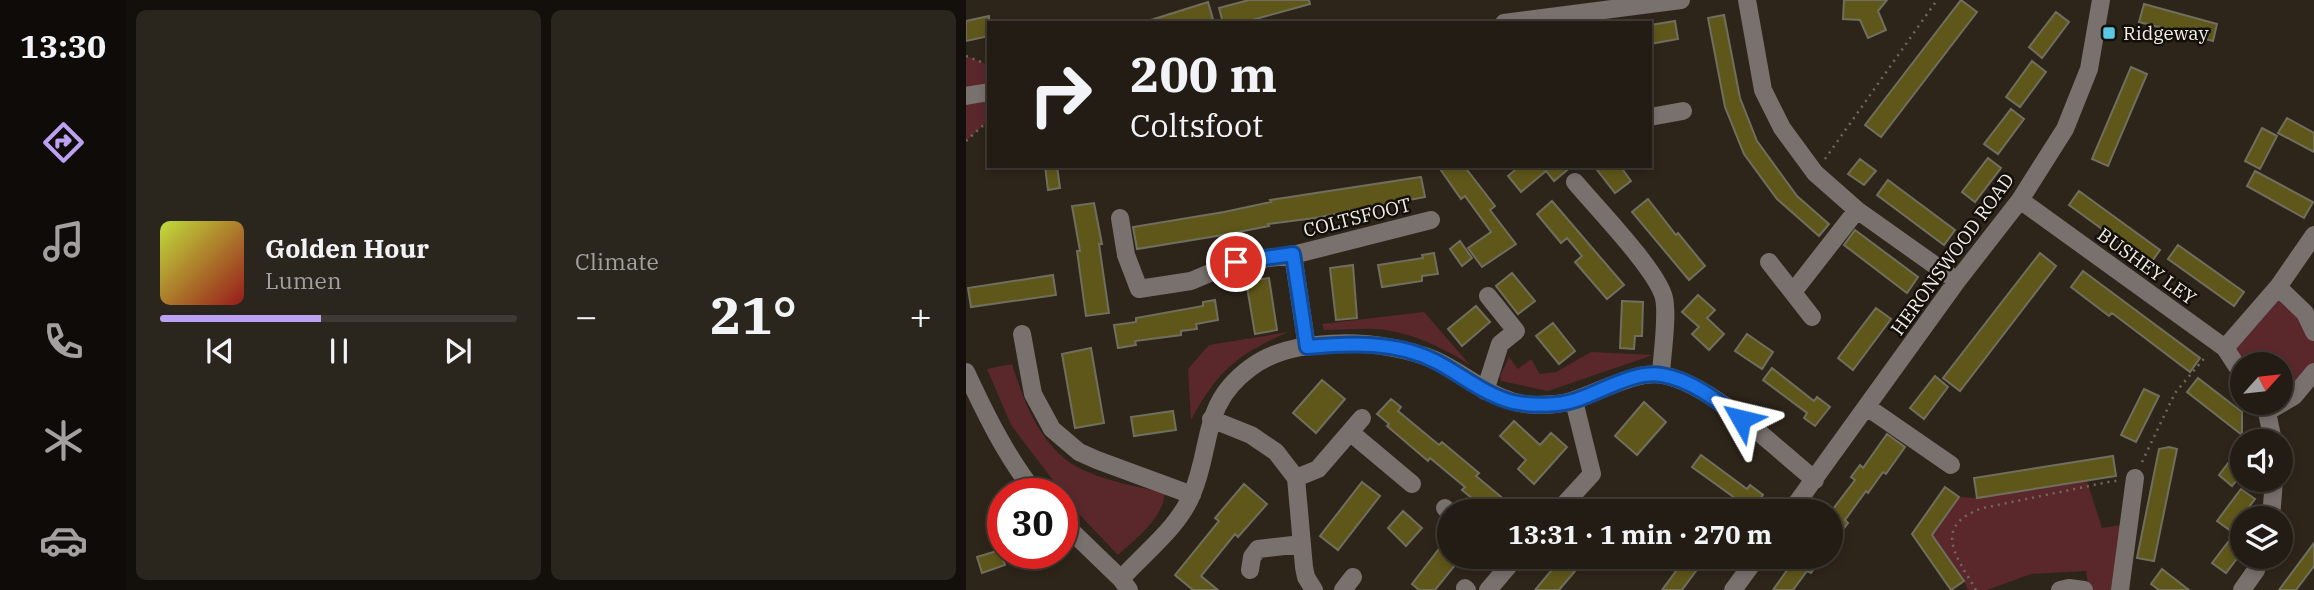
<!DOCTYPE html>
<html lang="en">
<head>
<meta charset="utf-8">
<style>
	:root { --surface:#221c14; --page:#2a251d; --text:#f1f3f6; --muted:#a2a1a0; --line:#3f3a34; --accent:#bca0f2 }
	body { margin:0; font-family:"IBM Plex Serif",serif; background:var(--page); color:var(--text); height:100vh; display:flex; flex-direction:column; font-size:26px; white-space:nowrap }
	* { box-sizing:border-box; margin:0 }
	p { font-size:23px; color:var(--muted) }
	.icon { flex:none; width:38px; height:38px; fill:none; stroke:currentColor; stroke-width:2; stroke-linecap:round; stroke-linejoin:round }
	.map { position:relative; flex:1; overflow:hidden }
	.drawer { display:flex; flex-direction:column; gap:10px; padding:10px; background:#130f0b; width:840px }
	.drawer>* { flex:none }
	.banner { position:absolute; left:21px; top:21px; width:665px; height:147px; border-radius:0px; box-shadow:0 4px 10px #0003,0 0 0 2px var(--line); background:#221c14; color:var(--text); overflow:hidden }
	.needle { width:46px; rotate:63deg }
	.buttons { position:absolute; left:1264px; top:352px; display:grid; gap:14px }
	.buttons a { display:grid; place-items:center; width:63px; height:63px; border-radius:50%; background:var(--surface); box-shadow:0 4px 10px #0003,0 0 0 2px var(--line); font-size:35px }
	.speed { position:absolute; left:21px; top:478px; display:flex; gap:14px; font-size:35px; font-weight:700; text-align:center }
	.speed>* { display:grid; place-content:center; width:91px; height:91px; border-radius:50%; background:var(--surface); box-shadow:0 4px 10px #0003,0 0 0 2px var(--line); line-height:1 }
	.speed .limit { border:10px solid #d22; background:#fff; color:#111 }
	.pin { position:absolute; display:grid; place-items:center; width:60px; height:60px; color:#fff; margin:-30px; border:4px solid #fff; border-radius:50%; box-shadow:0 2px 7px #0007 }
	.me { position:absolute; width:77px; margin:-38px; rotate:307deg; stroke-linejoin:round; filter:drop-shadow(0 0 5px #0008) }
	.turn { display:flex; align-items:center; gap:24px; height:147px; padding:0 28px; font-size:32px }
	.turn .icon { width:91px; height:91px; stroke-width:2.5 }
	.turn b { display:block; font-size:49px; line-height:60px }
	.big { font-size:52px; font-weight:700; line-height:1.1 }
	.drawer .tile { flex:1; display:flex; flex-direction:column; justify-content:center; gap:10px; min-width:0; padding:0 24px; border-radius:10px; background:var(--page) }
	.song { display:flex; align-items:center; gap:21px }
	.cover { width:84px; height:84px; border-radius:10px; background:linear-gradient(135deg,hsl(70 70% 55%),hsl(0 70% 35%)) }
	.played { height:7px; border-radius:4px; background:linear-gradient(90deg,var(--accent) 45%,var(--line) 45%) }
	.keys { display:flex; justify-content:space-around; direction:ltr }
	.heat { display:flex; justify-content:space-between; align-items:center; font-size:38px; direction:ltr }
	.drawer .tiles { flex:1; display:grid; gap:10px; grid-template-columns:repeat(2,1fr) }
	.trip { position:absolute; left:471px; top:499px; width:406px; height:70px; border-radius:35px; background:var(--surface); box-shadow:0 4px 10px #0003,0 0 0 2px var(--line); font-weight:700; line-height:70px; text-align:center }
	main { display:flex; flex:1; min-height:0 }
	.tabs { display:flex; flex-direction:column; width:126px; justify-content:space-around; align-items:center; background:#0e0b08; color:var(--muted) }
	.tabs .icon { width:49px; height:49px }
	.tabs .current { color:var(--accent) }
	.tabs b { font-size:32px; color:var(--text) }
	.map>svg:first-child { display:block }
	.green { fill:#5a272b }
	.building { fill:#5f5719; stroke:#706e5e; stroke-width:2 }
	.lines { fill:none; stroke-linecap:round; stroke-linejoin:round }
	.path { stroke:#71695f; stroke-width:2.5; stroke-dasharray:2 5; stroke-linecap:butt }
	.minor { stroke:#79716e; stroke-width:18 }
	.route-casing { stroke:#114b97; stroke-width:18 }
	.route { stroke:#1a73e8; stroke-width:12 }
	.poi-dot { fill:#59c8e4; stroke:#130f0a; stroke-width:2.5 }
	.labels { text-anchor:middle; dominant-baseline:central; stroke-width:5; stroke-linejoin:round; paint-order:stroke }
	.poi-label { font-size:19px; fill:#f3ede5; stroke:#130f0a; text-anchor:start }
	.street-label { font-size:19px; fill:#f3ede5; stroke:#130f0a }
</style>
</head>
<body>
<main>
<nav class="tabs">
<b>13:30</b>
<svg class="icon current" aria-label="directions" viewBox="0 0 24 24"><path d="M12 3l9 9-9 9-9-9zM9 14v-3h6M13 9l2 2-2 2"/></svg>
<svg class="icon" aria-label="music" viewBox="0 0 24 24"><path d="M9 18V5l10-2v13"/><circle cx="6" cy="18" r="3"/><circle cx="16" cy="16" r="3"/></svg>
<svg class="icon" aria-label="phone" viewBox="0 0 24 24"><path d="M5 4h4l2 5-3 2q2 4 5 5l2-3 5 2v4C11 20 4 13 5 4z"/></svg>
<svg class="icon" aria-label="climate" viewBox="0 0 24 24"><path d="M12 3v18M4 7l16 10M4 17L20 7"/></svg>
<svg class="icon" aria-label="car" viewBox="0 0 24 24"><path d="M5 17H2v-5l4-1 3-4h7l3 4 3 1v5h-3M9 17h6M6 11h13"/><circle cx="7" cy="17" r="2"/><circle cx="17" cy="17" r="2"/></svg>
</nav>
<section class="drawer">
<div class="tiles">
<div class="tile">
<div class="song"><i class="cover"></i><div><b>Golden Hour</b><p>Lumen</p></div></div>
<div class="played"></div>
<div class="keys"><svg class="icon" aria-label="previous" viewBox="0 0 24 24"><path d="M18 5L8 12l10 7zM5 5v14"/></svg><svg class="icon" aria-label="pause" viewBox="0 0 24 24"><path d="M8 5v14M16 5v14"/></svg><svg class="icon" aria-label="next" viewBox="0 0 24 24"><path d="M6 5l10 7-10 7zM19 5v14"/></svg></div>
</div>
<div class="tile"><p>Climate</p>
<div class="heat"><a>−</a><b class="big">21°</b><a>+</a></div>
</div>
</div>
</section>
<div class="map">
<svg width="1348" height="590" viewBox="0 0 1348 590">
	<rect width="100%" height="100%" fill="#2e251a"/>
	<path class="green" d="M 0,56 L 23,65 L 23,85 L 0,89 Z
		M 23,99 L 23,120 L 0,141 L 0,102 Z
		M 1312,287 L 1348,332 L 1348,372 L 1314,402 L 1314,364 L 1276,364 L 1259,348 Z
		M 458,312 L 504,365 C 477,347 440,330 407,329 C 391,328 374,330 358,330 L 356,324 Z
		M 322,332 C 271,355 252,370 225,420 L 222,369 L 243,345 Z
		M 625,352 L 687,355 L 582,391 L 535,381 L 534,376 L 543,357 L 552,369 L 565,359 L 574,374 L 590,372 Z
		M 46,364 C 58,402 74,446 111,467 C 137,481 170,486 199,493 C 196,520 171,537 152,555 L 112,513 L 45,425 L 21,369 Z
		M 1121,481 L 1136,528 L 1162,524 L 1154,590 L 1123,590 L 1120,571 L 1065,574 L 1021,590 L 1002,590 L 998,581 L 966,535 L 993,497 L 1011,498 Z"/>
	<path class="building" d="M 283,0 L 343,0 L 344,4 L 275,23 L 257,23 L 253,8 Z
		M 878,0 L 921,0 L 912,11 L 920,30 L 902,38 L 894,20 L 877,19 Z
		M 995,0 L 1011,12 L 915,137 L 899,125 Z
		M 242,2 L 247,19 L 234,23 L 186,23 L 185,20 Z
		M 1178,4 L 1251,24 L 1247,41 L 1173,22 Z
		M 1090,12 L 1103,22 L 1076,58 L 1063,47 Z
		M 758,15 L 774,98 L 791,141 L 831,196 L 863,224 L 853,236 L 811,199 L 778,154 L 759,107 L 742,18 Z
		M 23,16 L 23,36 L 0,41 L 0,21 Z
		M 709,21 L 712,39 L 684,44 L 684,25 Z
		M 1066,61 L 1080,72 L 1054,107 L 1040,97 Z
		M 1165,67 L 1181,74 L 1142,166 L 1126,159 Z
		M 1045,109 L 1058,119 L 1032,154 L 1018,144 Z
		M 1321,118 L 1348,133 L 1348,152 L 1312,133 Z
		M 1296,128 L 1311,136 L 1294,169 L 1279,161 Z
		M 1022,158 L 1035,168 L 1009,202 L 996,192 Z
		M 894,159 L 910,171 L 898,185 L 882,174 Z
		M 79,166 L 91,166 L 94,188 L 82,190 Z
		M 472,166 L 498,166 L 529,206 L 524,210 L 550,244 L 516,267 L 502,248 L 525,232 L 499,196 L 495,199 Z
		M 554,166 L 606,166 L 588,181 L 580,171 L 555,192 L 542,176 Z
		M 628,166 L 654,166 L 665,181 L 649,193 Z
		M 1289,171 L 1347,202 L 1338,218 L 1281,186 Z
		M 455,177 L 459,197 L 349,218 L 302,224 L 303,226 L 257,235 L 171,249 L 167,227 L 258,212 L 305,202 L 304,200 Z
		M 922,180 L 989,230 L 978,245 L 911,195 Z
		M 1113,191 L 1194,250 L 1184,264 L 1103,205 Z
		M 682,199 L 710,235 L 712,233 L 739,266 L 723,280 L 666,212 Z
		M 586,201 L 658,285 L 641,299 L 609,262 L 616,256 L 601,238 L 595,243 L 571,214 Z
		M 128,203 L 136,244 L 133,244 L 143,313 L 120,316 L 111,251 L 114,251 L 106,206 Z
		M 889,230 L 952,277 L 941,293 L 878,245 Z
		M 494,241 L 506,258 L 496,266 L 484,249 Z
		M 1212,245 L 1278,292 L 1268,306 L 1202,259 Z
		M 468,253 L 472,274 L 456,276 L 456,281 L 416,287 L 412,265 L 457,258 L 456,255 Z
		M 1074,253 L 1090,266 L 994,391 L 977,378 Z
		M 387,265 L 391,318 L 370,320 L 364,268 Z
		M 1117,271 L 1234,358 L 1224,372 L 1146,313 L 1143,316 L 1105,287 Z
		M 546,273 L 569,301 L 552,314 L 530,286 Z
		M 87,275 L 90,295 L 5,307 L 2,288 Z
		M 303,278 L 311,330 L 289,334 L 280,281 Z
		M 732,295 L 749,310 L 741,318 L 758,334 L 743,350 L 726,334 L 733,327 L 716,312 Z
		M 249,300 L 252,320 L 230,324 L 231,329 L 215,331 L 215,335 L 169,341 L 170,345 L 152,348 L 148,325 L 170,322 L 170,318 L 237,306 L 237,302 Z
		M 656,301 L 677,302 L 676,336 L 669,336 L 668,349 L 654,348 Z
		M 510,306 L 524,322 L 496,346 L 482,329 Z
		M 910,308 L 925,319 L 887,370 L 872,358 Z
		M 587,323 L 609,351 L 593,364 L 570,336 Z
		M 781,334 L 807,352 L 796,369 L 769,351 Z
		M 125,348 L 138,423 L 109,428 L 96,354 Z
		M 806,368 L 848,401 L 851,397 L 864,407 L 849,426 L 838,418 L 841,413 L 797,380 Z
		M 969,376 L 982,387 L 958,419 L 944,408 Z
		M 1232,378 L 1276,412 L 1276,435 L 1221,392 Z
		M 356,380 L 379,399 L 350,433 L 327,413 Z
		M 1178,389 L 1193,396 L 1170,442 L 1155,435 Z
		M 425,399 L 435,407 L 432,411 L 473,445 L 476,442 L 513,473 L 510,476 L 552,511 L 521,511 L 496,490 L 499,487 L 464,458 L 462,461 L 421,426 L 423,424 L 411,414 Z
		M 678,402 L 700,422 L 671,455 L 649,436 Z
		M 207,411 L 210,430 L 168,436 L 165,417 Z
		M 548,421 L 574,445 L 585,433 L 601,447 L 568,484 L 552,469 L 560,460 L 534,436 Z
		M 921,434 L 939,447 L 920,474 L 917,472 L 902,493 L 900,491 L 879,520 L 882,523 L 864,546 L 864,513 L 889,480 L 885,477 L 894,465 L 897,468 Z
		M 1276,445 L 1276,474 L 1266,486 L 1253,475 Z
		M 1203,447 L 1211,449 L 1188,561 L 1171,558 L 1193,449 Z
		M 735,455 L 781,489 L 784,485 L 797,495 L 785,511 L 777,511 L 770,506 L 773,501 L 726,467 Z
		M 1147,456 L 1150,476 L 1011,498 L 1008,478 Z
		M 396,482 L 414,496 L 372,550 L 354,536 Z
		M 278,484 L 301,504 L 272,537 L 269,534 L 235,576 L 252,590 L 227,590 L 209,575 L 253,521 L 249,518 Z
		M 979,487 L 993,497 L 966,535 L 998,581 L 985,590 L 946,534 Z
		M 1275,489 L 1289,499 L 1265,531 L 1251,521 Z
		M 437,511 L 456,528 L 440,546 L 422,528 Z
		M 1276,524 L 1276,552 L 1260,573 L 1246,563 Z
		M 1348,543 L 1348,566 L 1330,590 L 1313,590 Z
		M 476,545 L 483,551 L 483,556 L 490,556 L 494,559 L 469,590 L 453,590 L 446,584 Z
		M 34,550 L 39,565 L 16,573 L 11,557 Z
		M 594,556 L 622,556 L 593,590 L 569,590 L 590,565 L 588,563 Z
		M 721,556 L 741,556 L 716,590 L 696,590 Z
		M 831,556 L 857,556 L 845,573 L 841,571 L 827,590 L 807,590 Z
		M 1196,569 L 1223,590 L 1193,590 L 1185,584 Z"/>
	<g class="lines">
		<path class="path" d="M 0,56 L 23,65
			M 0,141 L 23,120
			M 859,159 L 971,0
			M 1176,462 L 1209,393 L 1241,355
			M 1010,590 C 990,556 965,526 1017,508 L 1147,481 L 1153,481"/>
		<path class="minor" d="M 781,0 L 797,90 L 816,128 L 849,173 L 891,210 L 991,281
			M 538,23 L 715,0
			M 0,96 L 23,92
			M 684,117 L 717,111
			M 609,182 C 629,206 692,271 698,298 C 702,317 696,354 695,374
			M 1054,200 L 1259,348 L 1276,374
			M 154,218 L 160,255 L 173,289 L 225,281 L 270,262 L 327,255 L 465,220
			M 327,255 L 341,347
			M 803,262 L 846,317
			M 1312,287 L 1339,313 L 1348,332
			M 827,292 L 891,210
			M 56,334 L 67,394 L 86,429 L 113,452 L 131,460 L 226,495
			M 1259,348 L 1312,287 L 1348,235
			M 0,372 C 20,415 40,456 70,494
			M 519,391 L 534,344 L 550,331 L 522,296
			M 1296,405 L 1301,412 L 1307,441
			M 901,407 L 985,465
			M 1301,412 L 1328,396 L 1348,372
			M 245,419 L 285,435 L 310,452 L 330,478 L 338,567 L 340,577 L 348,590
			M 384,432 L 446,484
			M 330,478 L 352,469 L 396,418
			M 479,508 L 483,512
			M 592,511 L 626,474 L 608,401
			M 825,511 L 991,281 L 1054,200 L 1099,129 L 1123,69 L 1135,0
			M 1305,518 L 1308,480
			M 96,522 L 155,579 L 163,590
			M 284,570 L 286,557 L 292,549 L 336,544
			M 155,579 C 178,553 213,527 226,494 C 247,445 234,405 284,368 C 329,334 420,339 469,360 C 503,375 529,404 569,405 C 582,405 600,404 611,399 C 635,391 672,370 697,375 C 747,385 808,447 849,480
			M 499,588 L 501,590
			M 377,590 L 387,577
			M 522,590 L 551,556
			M 767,590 L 792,556
			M 1094,590 L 1103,588 L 1118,590
			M 1154,590 L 1169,478
			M 1276,590 L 1290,570 L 1294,556"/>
	</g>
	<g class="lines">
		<defs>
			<path id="route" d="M 270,262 L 327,254 L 341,347 C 385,343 431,341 471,362 C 496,375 519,395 547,402 C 565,406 592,406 610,400 C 635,392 669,370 696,375 C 726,380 752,401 775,419"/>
		</defs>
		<use href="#route" class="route-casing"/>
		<use href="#route" class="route"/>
	</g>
	<rect class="poi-dot" x="1136" y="26" width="14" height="14" rx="3.5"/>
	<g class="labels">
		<g class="poi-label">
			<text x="1157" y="33">Ridgeway</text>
		</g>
		<g class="street-label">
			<text transform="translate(391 217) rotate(-14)">COLTSFOOT</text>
			<text transform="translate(986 254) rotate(-54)">HERONSWOOD ROAD</text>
			<text transform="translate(1181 266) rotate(36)">BUSHEY LEY</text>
		</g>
	</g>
</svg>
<div class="buttons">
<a><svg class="needle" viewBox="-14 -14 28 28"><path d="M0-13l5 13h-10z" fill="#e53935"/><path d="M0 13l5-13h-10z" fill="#a2a1a0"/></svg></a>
<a><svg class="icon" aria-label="sound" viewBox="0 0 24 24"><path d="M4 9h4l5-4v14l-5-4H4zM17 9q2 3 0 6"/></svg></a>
<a><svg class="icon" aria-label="layers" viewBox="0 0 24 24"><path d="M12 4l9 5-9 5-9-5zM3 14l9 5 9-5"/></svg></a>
</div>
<div class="speed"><div class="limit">30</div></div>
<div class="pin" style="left:270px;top:262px;background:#d93025"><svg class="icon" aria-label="arrive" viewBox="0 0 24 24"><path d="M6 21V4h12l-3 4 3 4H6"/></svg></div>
<svg class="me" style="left:775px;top:419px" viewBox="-20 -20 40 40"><path d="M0-17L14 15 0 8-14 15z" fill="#1a73e8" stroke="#fff" stroke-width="4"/></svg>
<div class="trip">13:31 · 1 min · 270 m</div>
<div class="banner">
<div class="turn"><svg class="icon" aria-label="right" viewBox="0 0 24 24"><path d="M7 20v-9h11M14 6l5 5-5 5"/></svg><div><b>200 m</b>Coltsfoot</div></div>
</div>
</div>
</main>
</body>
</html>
